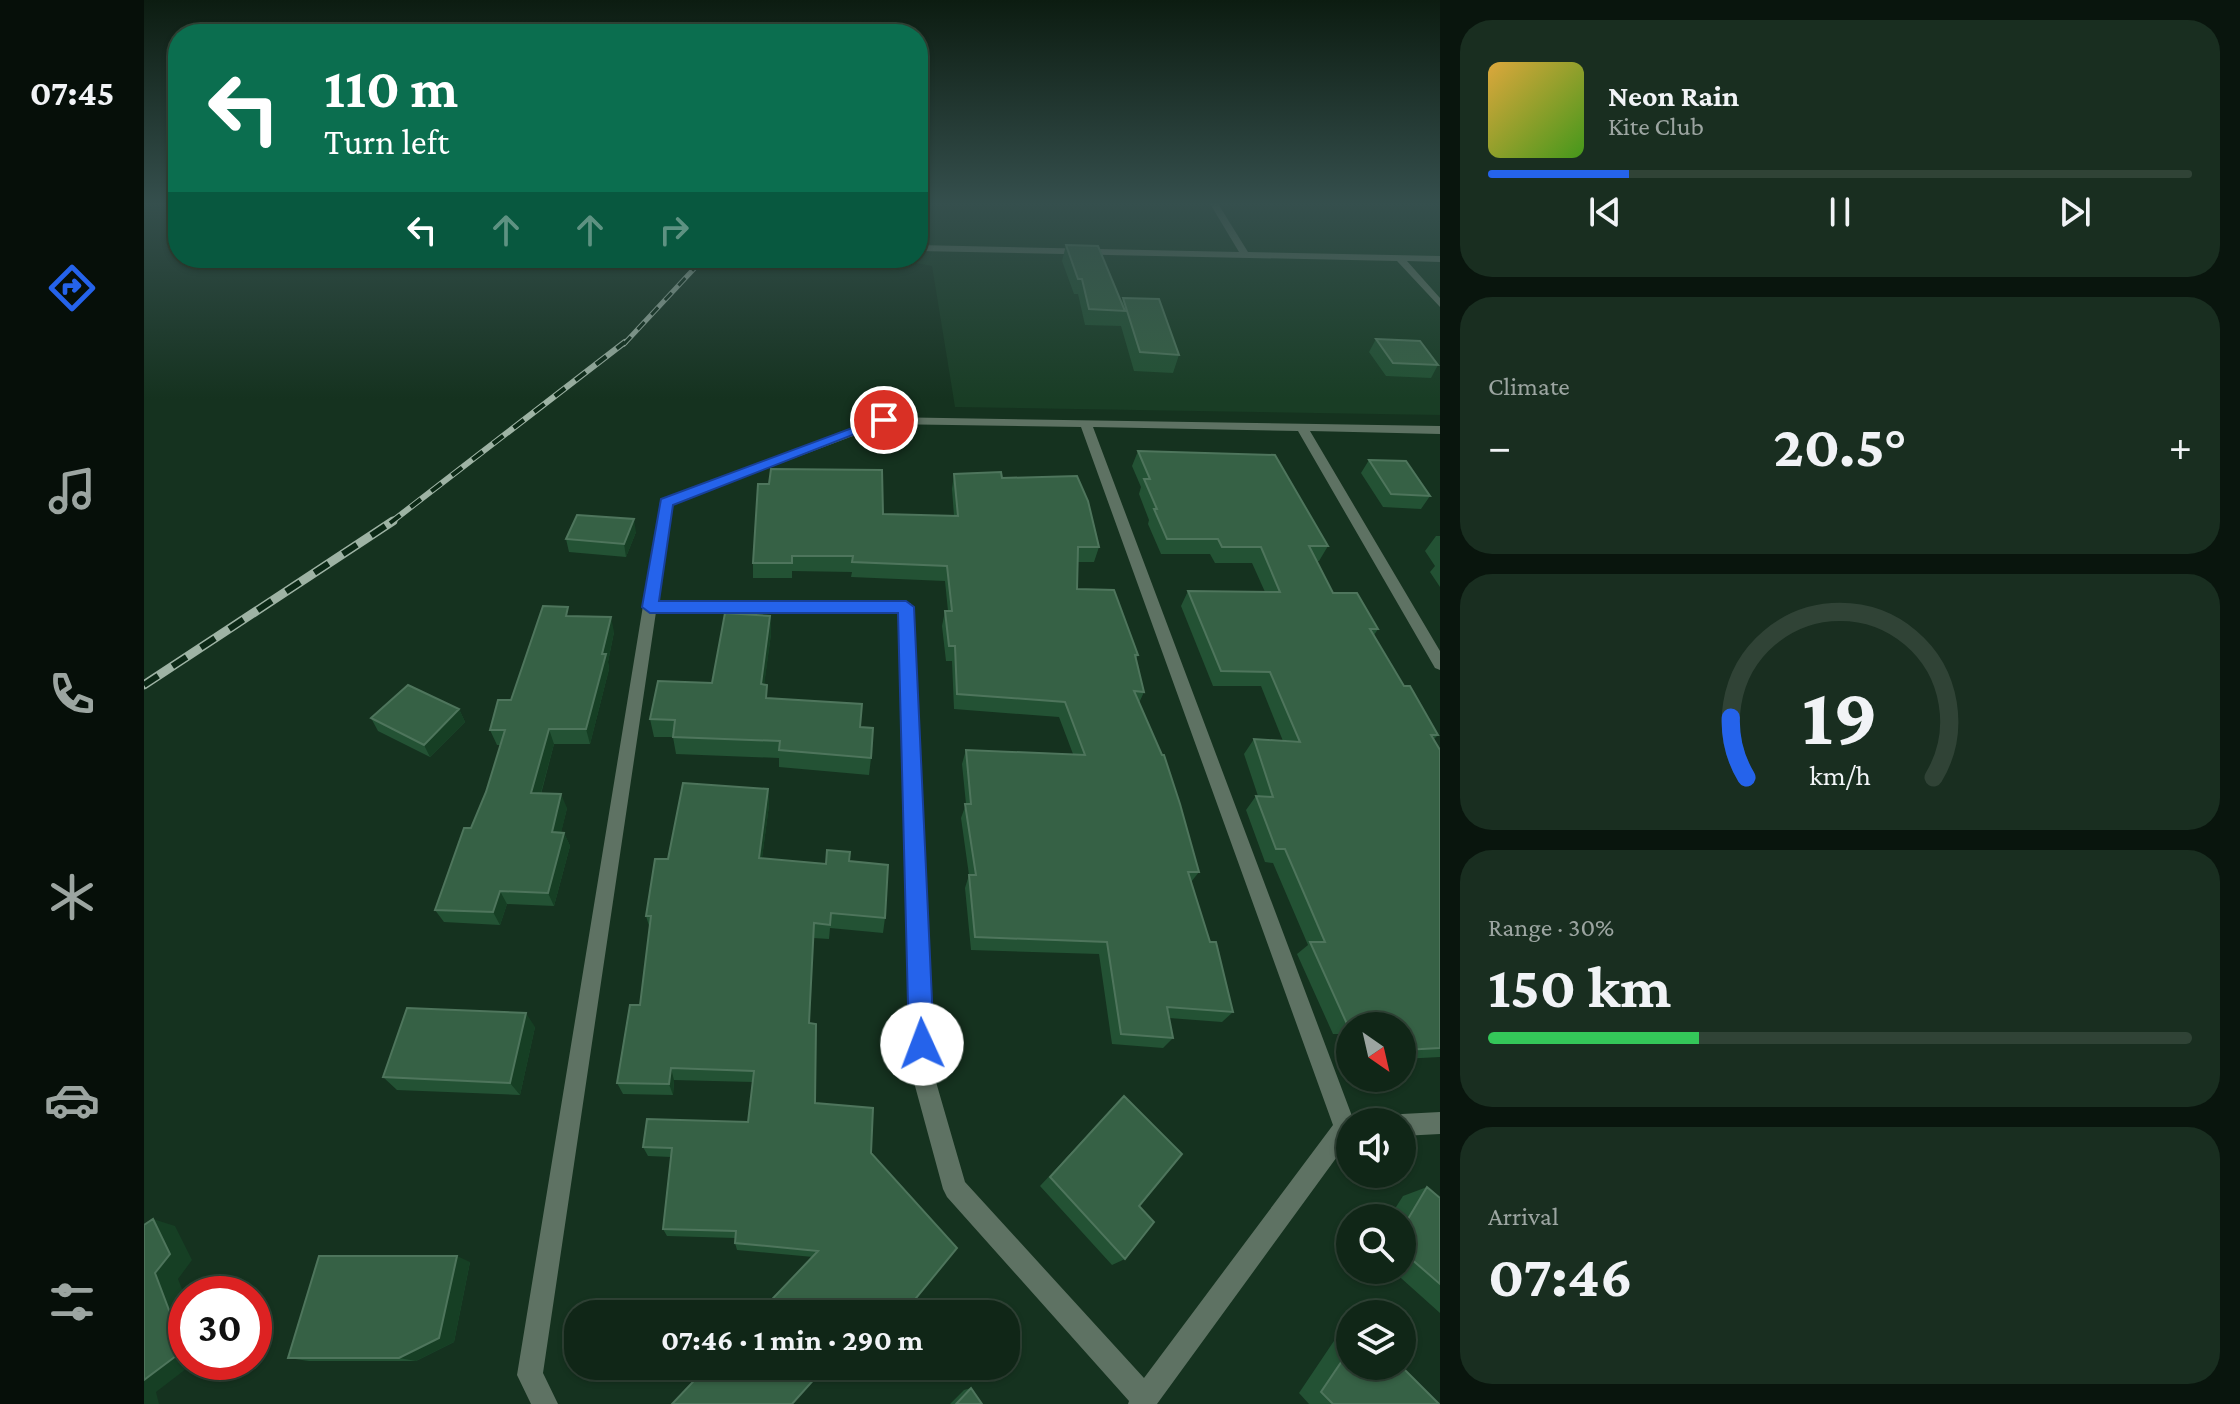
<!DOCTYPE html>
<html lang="en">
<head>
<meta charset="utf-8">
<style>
	:root { --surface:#102617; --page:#192e20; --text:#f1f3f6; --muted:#9ca5a1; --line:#304336; --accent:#2563eb }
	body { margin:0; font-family:"Crimson Pro",serif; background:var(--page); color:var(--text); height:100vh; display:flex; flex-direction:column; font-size:30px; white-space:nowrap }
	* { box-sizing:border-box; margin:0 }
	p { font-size:26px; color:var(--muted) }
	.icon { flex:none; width:44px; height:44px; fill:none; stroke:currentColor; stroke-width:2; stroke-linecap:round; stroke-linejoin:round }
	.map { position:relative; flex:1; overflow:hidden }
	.panel { display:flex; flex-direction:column; gap:20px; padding:20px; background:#09150d; width:800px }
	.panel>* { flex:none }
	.guide { position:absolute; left:24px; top:24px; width:760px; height:244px; border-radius:32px; box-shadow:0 2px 6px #0004,0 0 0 2px var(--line); background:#0b6e4f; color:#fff; overflow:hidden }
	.needle { width:52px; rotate:146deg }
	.controls { position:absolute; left:1192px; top:1012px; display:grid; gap:16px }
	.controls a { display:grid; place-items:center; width:80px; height:80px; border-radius:50%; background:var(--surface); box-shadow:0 2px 6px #0004,0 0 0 2px var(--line); font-size:40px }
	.speed { position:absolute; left:24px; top:1276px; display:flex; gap:16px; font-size:40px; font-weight:700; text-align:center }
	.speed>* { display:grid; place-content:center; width:104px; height:104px; border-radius:50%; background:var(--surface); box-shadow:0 2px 6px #0004,0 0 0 2px var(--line); line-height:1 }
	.speed .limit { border:12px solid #d22; background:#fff; color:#111 }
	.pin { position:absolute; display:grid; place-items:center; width:68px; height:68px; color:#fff; margin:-34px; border:4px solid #fff; border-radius:50%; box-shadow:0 2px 8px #0007 }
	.me { position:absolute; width:88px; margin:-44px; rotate:358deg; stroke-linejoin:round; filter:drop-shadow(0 0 6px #0008) }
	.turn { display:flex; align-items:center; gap:28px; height:168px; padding:0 24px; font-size:36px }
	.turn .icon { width:104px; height:104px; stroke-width:2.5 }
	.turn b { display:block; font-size:56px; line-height:68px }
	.lanes { display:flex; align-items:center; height:76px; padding:0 24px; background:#0003; justify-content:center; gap:40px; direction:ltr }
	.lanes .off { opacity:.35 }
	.big { font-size:60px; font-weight:700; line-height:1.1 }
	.panel .widget { flex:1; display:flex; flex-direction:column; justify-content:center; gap:12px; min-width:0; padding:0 28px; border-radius:32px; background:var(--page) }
	.panel .dial { align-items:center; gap:0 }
	.dial svg { height:208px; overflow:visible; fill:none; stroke:var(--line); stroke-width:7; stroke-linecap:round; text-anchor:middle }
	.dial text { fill:var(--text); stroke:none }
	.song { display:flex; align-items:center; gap:24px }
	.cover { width:96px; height:96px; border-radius:12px; background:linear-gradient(135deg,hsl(40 70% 55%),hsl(100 70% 35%)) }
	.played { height:8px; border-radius:4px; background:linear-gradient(90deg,var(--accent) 20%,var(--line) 20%) }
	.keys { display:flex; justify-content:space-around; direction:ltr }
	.heat { display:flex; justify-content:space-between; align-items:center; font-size:44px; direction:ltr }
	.charge { height:12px; border-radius:6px; background:linear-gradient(90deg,#34c759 30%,var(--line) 0) }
	.trip { position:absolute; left:420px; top:1300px; width:456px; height:80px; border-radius:32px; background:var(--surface); box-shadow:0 2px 6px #0004,0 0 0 2px var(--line); font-weight:700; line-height:80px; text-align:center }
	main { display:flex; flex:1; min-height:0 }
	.tabs { display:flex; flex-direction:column; width:144px; justify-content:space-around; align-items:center; background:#060f09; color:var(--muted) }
	.tabs .icon { width:56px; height:56px }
	.tabs .on { color:var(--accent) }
	.tabs b { font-size:36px; color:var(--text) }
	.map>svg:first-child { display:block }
	.built { fill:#193d25 }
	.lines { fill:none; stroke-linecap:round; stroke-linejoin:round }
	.minor { fill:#5e7263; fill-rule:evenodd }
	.rail-far2-casing { stroke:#9eb3a4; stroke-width:5 }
	.rail-far1-casing { stroke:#9eb3a4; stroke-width:6 }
	.rail-casing { stroke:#9eb3a4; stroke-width:9 }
	.rail-far2 { stroke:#0b2815; stroke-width:3; stroke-dasharray:10; stroke-linecap:butt }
	.rail-far1 { stroke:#0b2815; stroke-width:4; stroke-dasharray:13; stroke-linecap:butt }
	.rail { stroke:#0b2815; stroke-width:6; stroke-dasharray:17; stroke-linecap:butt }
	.wall { fill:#235234 }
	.shaded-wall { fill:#163f24 }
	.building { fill:#366145; stroke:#4e755c; stroke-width:2 }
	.route { fill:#2563eb; stroke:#184099; stroke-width:2 }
</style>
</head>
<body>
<main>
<nav class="tabs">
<b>07:45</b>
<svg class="icon on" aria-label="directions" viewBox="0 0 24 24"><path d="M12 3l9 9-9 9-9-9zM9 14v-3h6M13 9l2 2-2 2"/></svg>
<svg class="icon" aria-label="music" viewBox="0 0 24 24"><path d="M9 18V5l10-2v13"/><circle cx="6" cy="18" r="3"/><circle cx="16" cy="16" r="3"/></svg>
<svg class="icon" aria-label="phone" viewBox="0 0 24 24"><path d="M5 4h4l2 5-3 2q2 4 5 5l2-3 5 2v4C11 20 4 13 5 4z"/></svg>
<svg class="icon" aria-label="climate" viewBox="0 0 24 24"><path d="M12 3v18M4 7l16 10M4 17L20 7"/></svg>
<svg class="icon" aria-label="car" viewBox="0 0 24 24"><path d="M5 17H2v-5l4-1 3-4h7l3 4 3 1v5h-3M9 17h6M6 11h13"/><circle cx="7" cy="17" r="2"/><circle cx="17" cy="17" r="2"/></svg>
<svg class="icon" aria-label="filters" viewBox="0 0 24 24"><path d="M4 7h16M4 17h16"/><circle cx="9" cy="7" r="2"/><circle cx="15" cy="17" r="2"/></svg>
</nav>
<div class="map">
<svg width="1296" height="1404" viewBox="0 0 1296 1404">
	<rect width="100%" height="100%" fill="#15321f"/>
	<path class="built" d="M 774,202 L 1296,202 L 1296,415 L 811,407 L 788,266 L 745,258 L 774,258 Z"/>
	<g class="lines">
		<path class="minor" d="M 1065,202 L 1073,202 L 1104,252 L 1296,256 L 1296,262 L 1263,261 L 1296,298 L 1296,307 L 1253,261 L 774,251 L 774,245 L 1095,252 Z
			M 740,417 L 1296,426 L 1296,434 L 1166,431 L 1296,651 L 1296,670 L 1291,668 L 1154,431 L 949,427 L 1208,1116 L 1216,1122 L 1206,1122 L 1206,1139 L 1013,1404 L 984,1404 L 985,1401 L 803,1197 L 799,1189 L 768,1075 L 755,612 L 512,612 L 399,1373 L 414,1404 L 387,1404 L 373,1375 L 516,502 ZM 741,424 L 937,427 L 1189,1125 L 1000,1378 L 821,1182 L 790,1075 L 767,603 L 514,602 L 528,504 Z
			M 1296,1112 L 1296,1134 L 1258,1136 L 1258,1122 L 1248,1122 L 1250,1117 L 1258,1114 Z"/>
		<defs>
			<path id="rail-far2" d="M 480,344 L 560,258"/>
			<path id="rail-far1" d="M 246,523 L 481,342"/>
			<path id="rail" d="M 0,685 L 249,521"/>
		</defs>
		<use href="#rail-far2" class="rail-far2-casing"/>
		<use href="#rail-far1" class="rail-far1-casing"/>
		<use href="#rail" class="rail-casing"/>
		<use href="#rail-far2" class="rail-far2"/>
		<use href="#rail-far1" class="rail-far1"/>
		<use href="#rail" class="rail"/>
	</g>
	<path class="wall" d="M 922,245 L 978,302 L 979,298 L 1035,355 L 1029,373 L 990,371 L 977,326 L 941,325 L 934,294 L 930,294 L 918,261 Z
		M 1232,339 L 1294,365 L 1287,378 L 1242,376 L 1225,352 Z
		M 994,451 L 1184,546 L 1175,561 L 1173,561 L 1189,593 L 1234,629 L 1230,635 L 1260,686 L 1294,735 L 1290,739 L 1296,750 L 1296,1057 L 1258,1059 L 1258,1026 L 1206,1026 L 1206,1034 L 1189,1034 L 1153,954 L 1164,945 L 1129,863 L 1121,862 L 1102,810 L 1112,796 L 1114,796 L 1100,754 L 1110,739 L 1139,741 L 1117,686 L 1069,686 L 1037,606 L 1044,591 L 1121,592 L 1108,563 L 1071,563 L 1066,554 L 1017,554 L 1004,524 L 1005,520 L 995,494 L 997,487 L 988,466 Z
		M 1225,460 L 1286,496 L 1277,509 L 1239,507 L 1217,473 Z
		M 810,474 L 858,478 L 955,547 L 950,562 L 934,562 L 933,589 L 994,655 L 992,659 L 1000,692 L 995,703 L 1055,872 L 1047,882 L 1089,1012 L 1078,1022 L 1025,1018 L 1029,1038 L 1019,1048 L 968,1044 L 955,954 L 827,950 L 821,888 L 825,875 L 817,818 L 822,804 L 818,764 L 822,750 L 929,754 L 915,717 L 810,709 L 808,661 L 802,661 L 798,626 L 801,611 L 804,611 L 801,581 L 707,577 L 708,572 L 648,571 L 648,578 L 609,578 L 609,563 L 739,514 L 810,516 L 808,489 Z
		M 492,532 L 482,557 L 425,552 L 422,539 Z
		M 1292,536 L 1296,536 L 1296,587 L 1286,572 L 1291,566 L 1281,551 Z
		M 427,616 L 470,632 L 464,662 L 465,669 L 446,744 L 410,744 L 397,794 L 423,808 L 417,832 L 420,833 L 426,846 L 410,906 L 363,904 L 356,925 L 300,922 L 291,910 L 327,828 L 342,792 L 356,745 L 353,745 L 346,730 Z
		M 626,616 L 627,634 L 620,684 L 623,698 L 716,727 L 727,758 L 725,775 L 635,767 L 635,758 L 532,754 L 529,737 L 510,737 L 506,719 L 568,683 Z
		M 315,709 L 321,722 L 286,757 L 234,731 L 227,718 Z
		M 624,789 L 625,805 L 618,858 L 682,864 L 705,861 L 741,918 L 739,933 L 686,928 L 685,939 L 669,938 L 665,1023 L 671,1103 L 727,1153 L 813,1248 L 669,1257 L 593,1250 L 591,1243 L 591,1238 L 523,1236 L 519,1229 L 527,1157 L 504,1156 L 499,1147 L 604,1122 L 609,1082 L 530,1080 L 529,1095 L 479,1094 L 473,1083 L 496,1005 L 506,929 L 502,916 L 524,859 Z
		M 391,1027 L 376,1095 L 253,1090 L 239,1077 Z
		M 980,1096 L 995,1206 L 981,1259 L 968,1265 L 896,1186 Z
		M 1283,1187 L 1296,1198 L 1296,1313 L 1248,1270 L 1258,1270 L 1258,1218 L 1245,1218 L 1259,1196 Z
		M 326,1262 L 310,1342 L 272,1361 L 165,1361 L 144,1358 Z
		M 1206,1331 L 1206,1366 L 1295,1404 L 1165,1404 L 1155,1393 L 1196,1332 Z
		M 827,1388 L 838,1404 L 806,1404 L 820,1390 Z"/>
	<path class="shaded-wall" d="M 490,519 L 492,532 L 482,557 L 480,544 Z
		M 626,616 L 627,634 L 618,702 L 617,684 Z
		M 467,617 L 470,632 L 464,662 L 465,669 L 446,744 L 442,729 Z
		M 315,709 L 321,722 L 286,757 L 280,745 Z
		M 405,729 L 410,744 L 393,807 L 387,793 Z
		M 624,789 L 625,805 L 616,873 L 615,858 Z
		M 417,794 L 423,808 L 414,846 L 408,832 Z
		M 420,833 L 426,846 L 410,906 L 404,893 Z
		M 356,891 L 363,904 L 356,925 L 349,912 Z
		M 382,1013 L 391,1027 L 376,1095 L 366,1083 Z
		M 527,1068 L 530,1080 L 529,1095 L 525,1084 Z
		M 9,1219 L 31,1226 L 48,1260 L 34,1279 L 42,1299 L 42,1362 L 51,1362 L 12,1392 L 15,1404 L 0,1404 L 0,1380 L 11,1273 Z
		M 313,1256 L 326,1262 L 310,1342 L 272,1361 L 255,1358 Z"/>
	<path class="building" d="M 922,245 L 954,246 L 981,311 L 945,309 L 938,279 L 934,279 Z
		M 979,298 L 1015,299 L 1035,355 L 996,352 Z
		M 1232,339 L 1276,341 L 1294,365 L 1249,363 Z
		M 994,451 L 1131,455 L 1184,546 L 1165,546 L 1189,593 L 1213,593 L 1234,629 L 1226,629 L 1260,686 L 1266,686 L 1294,735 L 1287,735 L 1296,750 L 1296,1048 L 1260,1050 L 1258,1046 L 1258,1026 L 1248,1026 L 1246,1022 L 1203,1024 L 1166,942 L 1181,942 L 1141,849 L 1132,849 L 1112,796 L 1129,797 L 1110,739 L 1156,742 L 1126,672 L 1077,671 L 1044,591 L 1136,592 L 1117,547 L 1078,547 L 1074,539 L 1023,539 L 1010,509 L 1013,509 L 1000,479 L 1006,479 Z
		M 1225,460 L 1262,461 L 1286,496 L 1247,494 Z
		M 627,469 L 738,470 L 739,514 L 814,516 L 810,474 L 857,472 L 858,478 L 933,476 L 944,501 L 955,547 L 934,547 L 933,589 L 970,590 L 994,655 L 991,655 L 1000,692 L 990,691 L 1018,755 L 1020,755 L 1036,804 L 1055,872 L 1044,872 L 1066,942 L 1072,942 L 1089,1012 L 1023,1007 L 1029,1038 L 977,1034 L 963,942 L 831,937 L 825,875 L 832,875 L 821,804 L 827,804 L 822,750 L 941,755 L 921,702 L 813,694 L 811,646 L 805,646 L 801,611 L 808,611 L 803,566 L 708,562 L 709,556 L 648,556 L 648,563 L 609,563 L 614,484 L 625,484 Z
		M 433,515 L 490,519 L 480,544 L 422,539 Z
		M 399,606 L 424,607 L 422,616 L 467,617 L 458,654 L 462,654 L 442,729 L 405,729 L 387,793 L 417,794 L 408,832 L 420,833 L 404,893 L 356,891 L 349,912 L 291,910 L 320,828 L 327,828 L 342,792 L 361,730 L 346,730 L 354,700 L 367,700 Z
		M 581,613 L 626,616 L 617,684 L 623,685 L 622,698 L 718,704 L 716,727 L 729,728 L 727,758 L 635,750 L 636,741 L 529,737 L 531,720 L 506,719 L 514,681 L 568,683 Z
		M 264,685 L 315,709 L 280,745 L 227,718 Z
		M 539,783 L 624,789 L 615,858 L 682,864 L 683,850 L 706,852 L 705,861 L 744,865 L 741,918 L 687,913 L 686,925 L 670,923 L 665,1023 L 672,1024 L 671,1103 L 729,1108 L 727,1153 L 813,1248 L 759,1314 L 614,1314 L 674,1251 L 591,1243 L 592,1231 L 519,1229 L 528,1148 L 499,1147 L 503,1119 L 604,1122 L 610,1071 L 527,1068 L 525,1084 L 473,1083 L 486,1005 L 496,1005 L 507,916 L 502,916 L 511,859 L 524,859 Z
		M 263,1008 L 382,1013 L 366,1083 L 239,1077 Z
		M 980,1096 L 1038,1154 L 995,1206 L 1010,1222 L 981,1259 L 906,1177 Z
		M 1283,1187 L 1296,1198 L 1296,1284 L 1258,1251 L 1258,1229 Z
		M 9,1219 L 26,1254 L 11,1273 L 40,1350 L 0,1380 L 0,1225 Z
		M 175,1256 L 313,1256 L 295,1338 L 255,1358 L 144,1358 Z
		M 1206,1349 L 1206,1366 L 1257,1366 L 1295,1404 L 1189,1404 L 1177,1392 Z
		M 564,1366 L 682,1366 L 648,1404 L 528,1404 Z
		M 827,1388 L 838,1404 L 812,1404 Z"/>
	<linearGradient id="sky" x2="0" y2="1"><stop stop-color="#0c1c11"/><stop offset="0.51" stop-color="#354f4d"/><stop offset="1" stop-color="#354f4d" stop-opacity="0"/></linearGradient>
	<rect width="1296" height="399" fill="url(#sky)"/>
	<path class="route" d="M 735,418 L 747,420 L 529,505 L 515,601 L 762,601 L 770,607 L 790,1044 L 786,1053 L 778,1056 L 769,1053 L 765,1044 L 754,613 L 506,613 L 498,607 L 517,499 Z"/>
</svg>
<div class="controls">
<a><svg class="needle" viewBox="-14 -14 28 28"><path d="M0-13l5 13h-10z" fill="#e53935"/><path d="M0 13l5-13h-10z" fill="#9ca5a1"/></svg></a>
<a><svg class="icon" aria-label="sound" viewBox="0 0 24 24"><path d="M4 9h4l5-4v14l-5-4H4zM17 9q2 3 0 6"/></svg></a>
<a><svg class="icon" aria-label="search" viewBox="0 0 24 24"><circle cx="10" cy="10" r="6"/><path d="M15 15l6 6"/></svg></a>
<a><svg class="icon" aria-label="layers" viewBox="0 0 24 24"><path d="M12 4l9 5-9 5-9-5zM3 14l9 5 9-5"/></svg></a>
</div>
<div class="speed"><div class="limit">30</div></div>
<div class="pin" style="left:740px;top:420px;background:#d93025"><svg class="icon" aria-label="arrive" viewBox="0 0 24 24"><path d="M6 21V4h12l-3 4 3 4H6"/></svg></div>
<svg class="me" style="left:778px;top:1044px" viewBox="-20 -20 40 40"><circle r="19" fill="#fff"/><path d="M0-13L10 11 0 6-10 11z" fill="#2563eb"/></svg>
<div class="trip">07:46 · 1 min · 290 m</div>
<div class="guide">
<div class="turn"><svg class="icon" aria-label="left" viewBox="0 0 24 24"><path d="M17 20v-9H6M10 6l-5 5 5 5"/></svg><div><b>110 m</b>Turn left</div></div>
<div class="lanes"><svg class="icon" aria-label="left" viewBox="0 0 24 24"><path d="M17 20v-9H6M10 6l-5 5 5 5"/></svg><svg class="icon off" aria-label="ahead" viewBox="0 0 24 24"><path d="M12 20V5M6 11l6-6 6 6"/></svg><svg class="icon off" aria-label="ahead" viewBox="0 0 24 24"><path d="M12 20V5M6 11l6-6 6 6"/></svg><svg class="icon off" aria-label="right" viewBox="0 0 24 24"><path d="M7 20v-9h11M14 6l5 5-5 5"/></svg></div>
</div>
</div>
<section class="panel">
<div class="widget">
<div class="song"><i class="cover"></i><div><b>Neon Rain</b><p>Kite Club</p></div></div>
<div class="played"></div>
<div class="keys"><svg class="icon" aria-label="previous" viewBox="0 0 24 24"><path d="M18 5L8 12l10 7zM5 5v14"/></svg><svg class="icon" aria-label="pause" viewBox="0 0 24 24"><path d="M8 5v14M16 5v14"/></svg><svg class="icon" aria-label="next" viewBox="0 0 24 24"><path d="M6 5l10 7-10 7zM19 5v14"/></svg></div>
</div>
<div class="widget"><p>Climate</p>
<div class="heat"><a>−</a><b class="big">20.5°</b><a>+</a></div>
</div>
<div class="widget dial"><svg viewBox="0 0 100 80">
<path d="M14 69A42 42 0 1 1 86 69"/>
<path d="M14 69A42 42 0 0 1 8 46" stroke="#2563eb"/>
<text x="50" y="56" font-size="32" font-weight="700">19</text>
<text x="50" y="72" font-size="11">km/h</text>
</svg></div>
<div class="widget"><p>Range · 30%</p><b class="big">150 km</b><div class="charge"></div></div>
<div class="widget"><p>Arrival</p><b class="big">07:46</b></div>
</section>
</main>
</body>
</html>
